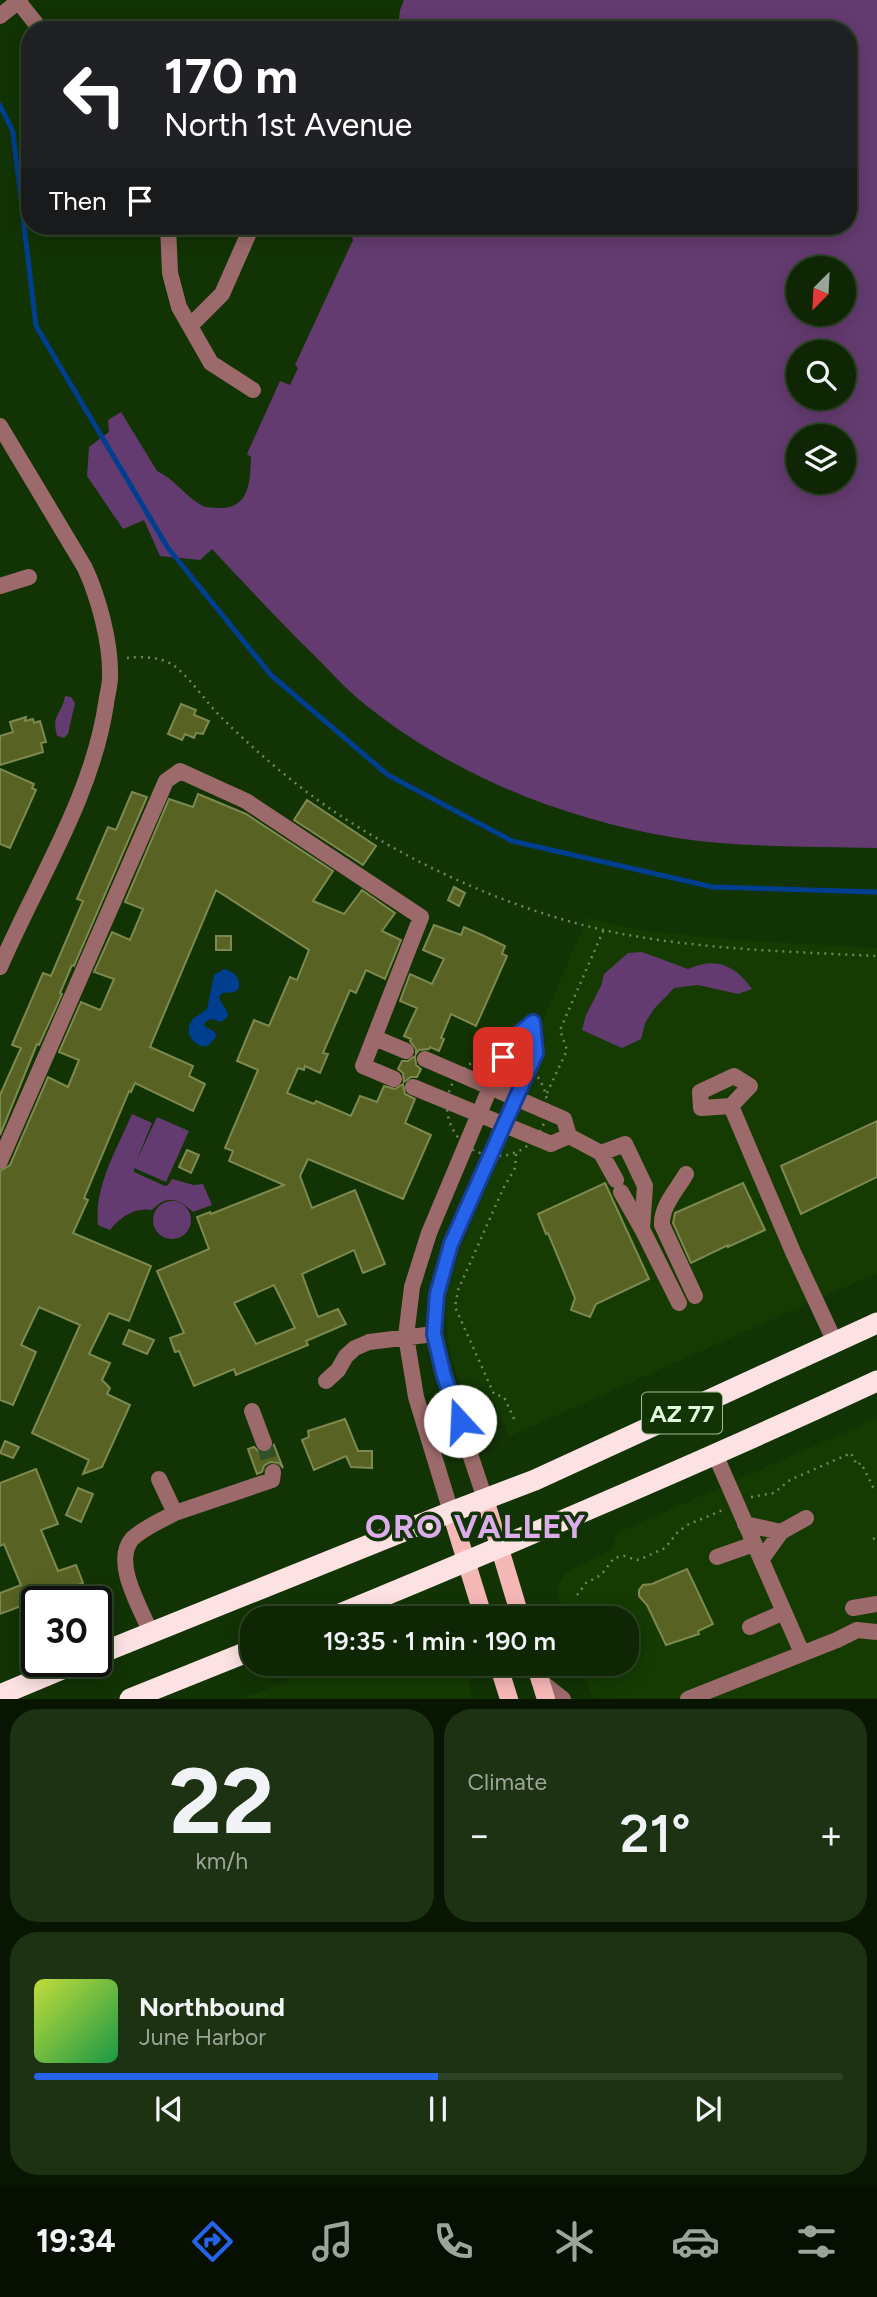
<!DOCTYPE html>
<html lang="en">
<head>
<meta charset="utf-8">
<style>
	:root { --surface:#0e2603; --page:#1c3212; --text:#f1f3f6; --muted:#9ba59a; --line:#2e4325; --accent:#2563eb }
	body { margin:0; font-family:Figtree,sans-serif; background:var(--page); color:var(--text); height:100vh; display:flex; flex-direction:column; font-size:26px; white-space:nowrap }
	* { box-sizing:border-box; margin:0 }
	p { font-size:23px; color:var(--muted) }
	.icon { flex:none; width:38px; height:38px; fill:none; stroke:currentColor; stroke-width:2; stroke-linecap:round; stroke-linejoin:round }
	.map { position:relative; height:1699px; overflow:hidden }
	.details { display:flex; flex-direction:column; gap:10px; padding:10px; background:#081502; flex:1 }
	.details>* { flex:none }
	.top-card { position:absolute; left:21px; top:21px; width:836px; height:214px; border-radius:28px; box-shadow:0 4px 18px #0003,0 0 0 2px var(--line); background:#202124; color:#fff; overflow:hidden }
	.needle { width:46px; rotate:204deg }
	.tools { position:absolute; left:786px; top:256px; display:grid; gap:14px }
	.tools a { display:grid; place-items:center; width:70px; height:70px; border-radius:50%; background:var(--surface); box-shadow:0 4px 18px #0003,0 0 0 2px var(--line); font-size:35px }
	.speed { position:absolute; left:21px; top:1586px; display:flex; gap:14px; font-size:35px; font-weight:700; text-align:center }
	.speed>* { display:grid; place-content:center; width:91px; height:91px; border-radius:50%; background:var(--surface); box-shadow:0 4px 18px #0003,0 0 0 2px var(--line); line-height:1 }
	.speed .limit { border:4px solid #111; border-radius:10px; background:#fff; color:#111 }
	.pin { position:absolute; display:grid; place-items:center; width:60px; height:60px; color:#fff; margin:-30px; border-radius:14px; box-shadow:0 4px 10px #0006 }
	.me { position:absolute; width:77px; margin:-38px; rotate:340deg; stroke-linejoin:round; filter:drop-shadow(0 0 5px #0008) }
	.turn { display:flex; align-items:center; gap:24px; height:147px; padding:0 28px; font-size:32px }
	.turn .icon { width:91px; height:91px; stroke-width:2.5 }
	.turn b { display:block; font-size:49px; line-height:60px }
	.then { display:flex; align-items:center; height:66px; padding:0 28px; background:#0003; gap:14px; font-size:26px }
	.big { font-size:52px; font-weight:600; line-height:1.1 }
	.details .card { flex:1; display:flex; flex-direction:column; justify-content:center; gap:10px; min-width:0; padding:0 24px; border-radius:28px; background:var(--page) }
	.details .dial { align-items:center; gap:0 }
	.dial b { font-size:91px; line-height:1 }
	.song { display:flex; align-items:center; gap:21px }
	.cover { width:84px; height:84px; border-radius:10px; background:linear-gradient(135deg,hsl(70 70% 55%),hsl(140 70% 35%)) }
	.played { height:7px; border-radius:4px; background:linear-gradient(90deg,var(--accent) 50%,var(--line) 50%) }
	.keys { display:flex; justify-content:space-around; direction:ltr }
	.heat { display:flex; justify-content:space-between; align-items:center; font-size:38px; direction:ltr }
	.details .tiles { flex:1; display:grid; gap:10px; grid-template-columns:1fr 1fr }
	.card:last-child { grid-column:span 2 }
	.trip { position:absolute; left:240px; top:1606px; width:399px; height:70px; border-radius:28px; background:var(--surface); box-shadow:0 4px 18px #0003,0 0 0 2px var(--line); font-weight:600; line-height:70px; text-align:center }
	.tab-bar { display:flex; height:112px; justify-content:space-around; align-items:center; background:#060f01; color:var(--muted) }
	.tab-bar .icon { width:49px; height:49px }
	.tab-bar .active { color:var(--accent) }
	.tab-bar b { font-size:32px; color:var(--text) }
	.map>svg:first-child { display:block }
	.built { fill:#153b03 }
	.green { fill:#643b70; fill-rule:evenodd }
	.water { fill:#003f90 }
	.lines { fill:none; stroke-linecap:round; stroke-linejoin:round }
	.stream { stroke:#003f90; stroke-width:5 }
	.building { fill:#576223; stroke:#7e894f; stroke-width:2; fill-rule:evenodd }
	.minor-tunnel { stroke:#315025; stroke-width:16; stroke-dasharray:16 8; stroke-linecap:butt }
	.path { stroke:#6c8761; stroke-width:2.5; stroke-dasharray:2 5; stroke-linecap:butt }
	.minor { stroke:#9d6a6b; stroke-width:16 }
	.major { stroke:#f6b7b7; stroke-width:18 }
	.highway { stroke:#fce2e2; stroke-width:21 }
	.route-casing { stroke:#184099; stroke-width:18 }
	.route { stroke:#2563eb; stroke-width:12 }
	.labels { text-anchor:middle; dominant-baseline:central; stroke-width:7; stroke-linejoin:round; paint-order:stroke }
	.shield { fill:#123304; stroke:#a4bc9c; stroke-width:2 }
	.shield-label { font-size:24px; font-weight:bold; fill:#e3f7dd }
	.district-label { font-size:33px; font-weight:bold; letter-spacing:2px; fill:#ddadeb; stroke:#123304 }
</style>
</head>
<body>
<div class="map">
<svg width="877" height="1699" viewBox="0 0 877 1699">
	<rect width="100%" height="100%" fill="#123304"/>
	<path class="built" d="M 587,918 L 639,930 L 737,940 L 877,948 L 877,1273 L 508,1437 L 501,1420 L 472,1421 L 449,1349 L 446,1316 L 447,1290 L 460,1248 L 544,1055 L 545,1039 L 541,1025 Z
		M 877,1418 L 877,1698 L 593,1698 L 581,1664 L 626,1664 L 626,1619 L 566,1619 L 556,1589 L 565,1573 L 611,1550 L 617,1533 Z
		M 335,1664 L 464,1664 L 473,1698 L 243,1698 Z"/>
	<path class="green" d="M 404,0 L 877,0 L 877,848 C 812,846 735,848 671,837 C 558,818 444,771 356,697 C 341,684 328,669 315,656 C 279,621 246,585 212,549 L 200,560 L 160,556 L 144,520 L 123,529 L 87,476 L 89,447 L 109,432 L 108,420 L 121,412 L 157,471 C 175,479 185,496 201,505 C 205,508 212,507 217,508 C 250,510 250,482 251,457 L 247,454 L 280,381 L 290,385 L 298,368 L 295,365 L 353,240 L 350,232 L 353,226 L 849,226 L 849,30 L 398,30 L 400,10 ZM 798,268 L 844,268 L 844,313 L 798,313 ZM 798,352 L 844,352 L 844,397 L 798,397 ZM 798,436 L 844,436 L 844,481 L 798,481 Z
		M 65,696 L 71,697 L 75,703 L 68,734 L 64,738 L 57,736 C 51,714 62,715 65,696 Z
		M 642,952 L 688,969 C 715,957 734,964 752,989 L 738,994 L 698,985 L 674,988 L 654,1009 L 645,1023 L 641,1039 L 622,1048 L 582,1030 L 586,1015 L 601,986 L 604,974 L 628,953 Z
		M 132,1114 L 152,1123 L 135,1164 L 157,1117 L 189,1131 L 166,1182 L 134,1168 L 134,1172 L 165,1186 L 168,1185 L 172,1179 L 194,1185 L 203,1184 L 212,1205 L 193,1212 C 179,1199 167,1194 152,1210 C 135,1207 120,1217 110,1230 L 98,1225 C 94,1186 117,1149 132,1114 Z
		M153 1220a19 19 0 1 1 38 0a19 19 0 1 1-38 0Z"/>
	<path class="water" d="M 224,969 C 235,972 240,977 239,988 L 235,992 L 223,993 L 219,996 C 220,1004 227,1007 228,1016 L 221,1022 L 211,1019 L 206,1021 L 204,1026 L 215,1032 L 216,1037 L 208,1046 C 194,1048 182,1032 193,1019 C 197,1016 203,1012 207,1009 L 214,975 Z"/>
	<g class="lines">
		<path class="stream" d="M 0,105 L 13,132 L 36,326 L 168,548 L 271,675 L 388,775 L 512,841 L 713,887 L 877,892"/>
	</g>
	<path class="building" d="M 181,704 L 196,710 L 194,715 L 209,721 L 203,734 L 196,733 L 194,738 L 185,734 L 182,740 L 168,734 Z
		M 26,717 L 25,721 L 33,719 L 34,723 L 40,721 L 46,742 L 41,743 L 43,752 L 0,765 L 0,736 L 13,732 L 10,722 Z
		M 0,769 L 34,784 L 32,788 L 36,790 L 10,848 L 0,844 Z
		M 132,792 L 147,797 L 74,966 L 72,965 L 60,993 L 62,994 L 39,1045 L 37,1044 L 0,1135 L 0,1095 L 21,1048 L 12,1045 L 43,973 L 51,976 L 83,901 L 77,899 L 108,827 L 116,830 Z
		M 198,794 L 246,814 L 333,871 L 313,901 L 344,914 L 362,890 L 395,913 L 382,931 L 401,940 L 385,979 L 366,970 L 356,993 L 350,990 L 323,1053 L 328,1054 L 320,1073 L 305,1066 L 304,1070 L 298,1068 L 287,1093 L 314,1104 L 316,1101 L 351,1116 L 360,1096 L 377,1102 L 384,1086 L 395,1089 L 403,1084 L 405,1094 L 415,1099 L 405,1123 L 431,1135 L 403,1199 L 308,1159 L 300,1176 L 312,1208 L 355,1190 L 385,1264 L 363,1273 L 354,1250 L 302,1274 L 318,1317 L 338,1309 L 346,1324 L 306,1341 L 308,1345 L 236,1375 L 234,1369 L 194,1386 L 179,1351 L 175,1352 L 170,1338 L 184,1333 L 157,1271 L 209,1249 L 197,1217 L 210,1212 L 211,1214 L 284,1185 L 229,1161 L 233,1151 L 225,1148 L 258,1070 L 237,1061 L 254,1020 L 269,1026 L 290,977 L 297,980 L 309,950 L 216,890 L 150,1047 L 193,1066 L 189,1076 L 205,1084 L 193,1111 L 135,1083 L 131,1092 L 129,1091 L 84,1198 L 88,1200 L 73,1233 L 151,1266 L 129,1321 L 109,1313 L 89,1354 L 110,1363 L 102,1380 L 110,1388 L 107,1394 L 130,1405 L 102,1467 L 83,1474 L 89,1460 L 32,1433 L 80,1325 L 39,1307 L 21,1345 L 36,1352 L 13,1405 L 0,1400 L 0,1171 L 10,1165 L 48,1077 L 68,1087 L 79,1060 L 59,1052 L 81,1002 L 100,1010 L 102,1007 L 114,979 L 94,972 L 112,932 L 130,940 L 143,909 L 125,902 L 169,799 L 193,807 ZM 274,1285 L 295,1328 L 256,1344 L 234,1303 Z
		M 307,800 L 376,846 L 363,865 L 294,820 Z
		M 454,887 L 465,893 L 459,906 L 448,900 Z
		M 434,925 L 461,935 L 464,927 L 482,935 L 505,946 L 502,954 L 507,956 L 476,1026 L 451,1014 L 441,1038 L 444,1039 L 439,1051 L 430,1047 L 429,1049 L 419,1050 L 416,1054 L 416,1049 L 410,1041 L 411,1039 L 404,1036 L 417,1008 L 400,1001 L 410,974 L 432,984 L 444,959 L 423,950 Z
		M 216,936 L 231,936 L 231,950 L 216,950 Z
		M 415,1056 L 416,1065 L 421,1069 L 417,1077 L 411,1077 L 404,1082 L 403,1073 L 398,1069 L 402,1061 L 408,1061 Z
		M 877,1121 L 877,1177 L 801,1214 L 781,1166 Z
		M 187,1150 L 199,1155 L 191,1173 L 179,1167 Z
		M 605,1183 L 649,1279 L 596,1304 L 590,1317 L 571,1310 L 575,1298 L 548,1233 L 546,1234 L 538,1214 Z
		M 743,1183 L 765,1230 L 728,1247 L 728,1245 L 691,1263 L 673,1223 L 675,1213 Z
		M 129,1330 L 154,1340 L 147,1354 L 123,1344 Z
		M 345,1419 L 358,1451 L 372,1451 L 372,1468 L 351,1467 L 346,1456 L 314,1470 L 302,1440 L 309,1437 L 308,1431 Z
		M 5,1441 L 19,1447 L 13,1458 L 0,1453 Z
		M 274,1445 L 283,1468 L 279,1463 L 270,1462 L 264,1466 L 262,1472 L 257,1474 L 248,1449 L 254,1447 L 258,1451 L 267,1453 Z
		M 36,1469 L 58,1524 L 41,1530 L 58,1571 L 76,1565 L 83,1583 L 0,1614 L 0,1593 L 21,1585 L 4,1544 L 0,1546 L 0,1483 Z
		M 78,1488 L 93,1494 L 81,1522 L 66,1515 Z
		M 687,1569 L 713,1624 L 698,1631 L 699,1634 L 666,1645 L 647,1605 L 639,1596 L 639,1590 L 643,1585 L 652,1584 Z"/>
	<g class="lines">
		<path class="minor-tunnel" d="M 264,1443 L 273,1472"/>
		<path class="path" d="M 127,658 C 141,656 161,657 173,665 C 191,678 204,700 220,716 C 253,749 290,781 329,808 C 418,869 533,920 640,937 C 718,950 798,952 877,956
			M447 1106a50 50 0 1 1 100 0a50 50 0 1 1-100 0Z
			M 547,1093 L 567,1050 L 560,1030 L 604,929
			M 516,1154 L 515,1168 L 504,1187 L 458,1290 L 455,1307 L 494,1394 L 504,1397 L 516,1423
			M 751,1497 L 774,1493 L 790,1480 L 851,1453 L 857,1465 L 861,1463 L 873,1487 L 877,1491
			M 873,1539 L 877,1537
			M 577,1595 L 586,1583 L 601,1575 L 614,1558 L 624,1556 L 637,1560 L 643,1558 L 665,1548 L 677,1533 L 687,1525 L 723,1510"/>
		<path class="minor" d="M 18,1 L 41,30
			M 0,16 L 20,0
			M 168,226 L 170,273 L 179,307 L 211,363 L 253,390
			M 191,325 L 222,294 L 252,226
			M 0,426 L 85,568 C 99,599 111,643 110,677 C 110,686 107,695 106,704 C 92,797 37,881 0,967
			M 0,586 L 29,577
			M 375,1038 L 406,1051
			M 425,1059 L 564,1119 L 569,1136 L 601,1153 L 616,1180
			M 734,1076 L 750,1086 L 731,1106 L 701,1108 L 700,1092 Z
			M 413,1087 L 551,1144 L 569,1136
			M 731,1106 L 793,1252 L 835,1342
			M 601,1153 L 625,1144 L 645,1186 L 642,1229 L 679,1303
			M 0,1161 L 166,781 L 180,771 L 246,801 L 421,917 L 363,1066 L 394,1079
			M 686,1174 C 677,1190 661,1206 662,1225 L 695,1296
			M 621,1192 L 642,1229
			M 326,1381 L 338,1370 L 346,1356 L 355,1348 L 369,1342 L 434,1334
			M 252,1411 L 264,1443
			M 715,1454 L 802,1653
			M 485,1499 L 444,1376 L 434,1334 L 437,1294 L 451,1244 L 536,1053 L 533,1022
			M 451,1512 L 416,1397 L 406,1336 L 412,1287 L 429,1233 L 510,1040 L 533,1022
			M 175,1513 L 272,1480 L 273,1472
			M 745,1524 L 781,1532
			M 717,1557 L 754,1544
			M 761,1560 L 781,1532 L 806,1518
			M 853,1608 L 877,1604
			M 750,1627 L 784,1612
			M 151,1633 C 141,1609 112,1562 132,1539 C 143,1528 162,1520 175,1513 L 159,1479
			M 539,1680 L 563,1699
			M 688,1699 L 837,1640 L 857,1630 L 877,1632"/>
		<path class="major" d="M 485,1499 L 521,1619
			M 451,1512 L 484,1619
			M 498,1664 L 509,1699
			M 535,1664 L 546,1699"/>
		<path class="highway" d="M 328,1619 C 512,1543 696,1465 877,1381
			M 96,1655 L 451,1512 L 535,1480 L 877,1323
			M 0,1695 L 81,1661
			M 130,1699 L 252,1650"/>
	</g>
	<g class="lines">
		<defs>
			<path id="route" d="M 460,1421 L 444,1376 L 434,1334 L 437,1294 L 451,1244 L 536,1053 L 533,1022 L 510,1041 L 503,1057"/>
		</defs>
		<use href="#route" class="route-casing"/>
		<use href="#route" class="route"/>
	</g>
	<g class="labels">
		<rect class="shield" x="642" y="1392.5" width="80" height="41" rx="5"/>
		<g class="shield-label">
			<text x="682" y="1413">AZ 77</text>
		</g>
		<g class="district-label">
			<text x="476" y="1526">ORO VALLEY</text>
		</g>
	</g>
</svg>
<div class="tools">
<a><svg class="needle" viewBox="-14 -14 28 28"><path d="M0-13l5 13h-10z" fill="#e53935"/><path d="M0 13l5-13h-10z" fill="#9ba59a"/></svg></a>
<a><svg class="icon" aria-label="search" viewBox="0 0 24 24"><circle cx="10" cy="10" r="6"/><path d="M15 15l6 6"/></svg></a>
<a><svg class="icon" aria-label="layers" viewBox="0 0 24 24"><path d="M12 4l9 5-9 5-9-5zM3 14l9 5 9-5"/></svg></a>
</div>
<div class="speed"><div class="limit">30</div></div>
<div class="pin" style="left:503px;top:1057px;background:#d93025"><svg class="icon" aria-label="arrive" viewBox="0 0 24 24"><path d="M6 21V4h12l-3 4 3 4H6"/></svg></div>
<svg class="me" style="left:460px;top:1421px" viewBox="-20 -20 40 40"><circle r="19" fill="#fff"/><path d="M0-13L10 11 0 6-10 11z" fill="#2563eb"/></svg>
<div class="trip">19:35 · 1 min · 190 m</div>
<div class="top-card">
<div class="turn"><svg class="icon" aria-label="left" viewBox="0 0 24 24"><path d="M17 20v-9H6M10 6l-5 5 5 5"/></svg><div><b>170 m</b>North 1st Avenue</div></div>
<div class="then">Then<svg class="icon" aria-label="arrive" viewBox="0 0 24 24"><path d="M6 21V4h12l-3 4 3 4H6"/></svg></div>
</div>
</div>
<section class="details">
<div class="tiles">
<div class="card dial"><b>22</b><p>km/h</p></div>
<div class="card"><p>Climate</p>
<div class="heat"><a>−</a><b class="big">21°</b><a>+</a></div>
</div>
<div class="card">
<div class="song"><i class="cover"></i><div><b>Northbound</b><p>June Harbor</p></div></div>
<div class="played"></div>
<div class="keys"><svg class="icon" aria-label="previous" viewBox="0 0 24 24"><path d="M18 5L8 12l10 7zM5 5v14"/></svg><svg class="icon" aria-label="pause" viewBox="0 0 24 24"><path d="M8 5v14M16 5v14"/></svg><svg class="icon" aria-label="next" viewBox="0 0 24 24"><path d="M6 5l10 7-10 7zM19 5v14"/></svg></div>
</div>
</div>
</section>
<nav class="tab-bar">
<b>19:34</b>
<svg class="icon active" aria-label="directions" viewBox="0 0 24 24"><path d="M12 3l9 9-9 9-9-9zM9 14v-3h6M13 9l2 2-2 2"/></svg>
<svg class="icon" aria-label="music" viewBox="0 0 24 24"><path d="M9 18V5l10-2v13"/><circle cx="6" cy="18" r="3"/><circle cx="16" cy="16" r="3"/></svg>
<svg class="icon" aria-label="phone" viewBox="0 0 24 24"><path d="M5 4h4l2 5-3 2q2 4 5 5l2-3 5 2v4C11 20 4 13 5 4z"/></svg>
<svg class="icon" aria-label="climate" viewBox="0 0 24 24"><path d="M12 3v18M4 7l16 10M4 17L20 7"/></svg>
<svg class="icon" aria-label="car" viewBox="0 0 24 24"><path d="M5 17H2v-5l4-1 3-4h7l3 4 3 1v5h-3M9 17h6M6 11h13"/><circle cx="7" cy="17" r="2"/><circle cx="17" cy="17" r="2"/></svg>
<svg class="icon" aria-label="filters" viewBox="0 0 24 24"><path d="M4 7h16M4 17h16"/><circle cx="9" cy="7" r="2"/><circle cx="15" cy="17" r="2"/></svg>
</nav>
</body>
</html>
